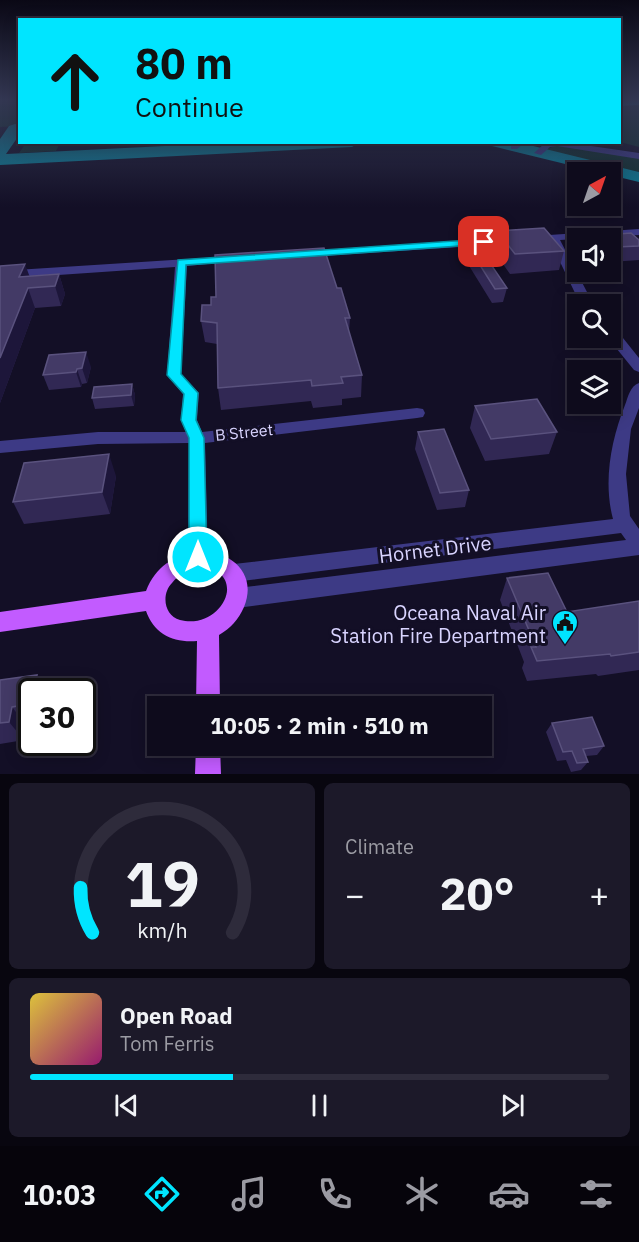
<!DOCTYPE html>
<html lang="en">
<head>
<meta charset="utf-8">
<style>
	:root { --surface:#0e0b1c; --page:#1c1929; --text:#f1f3f6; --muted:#9b9ba3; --line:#2e2b3b; --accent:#00e5ff }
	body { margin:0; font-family:"IBM Plex Sans",sans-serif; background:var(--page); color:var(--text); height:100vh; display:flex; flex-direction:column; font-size:22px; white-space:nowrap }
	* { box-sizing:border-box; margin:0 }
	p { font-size:20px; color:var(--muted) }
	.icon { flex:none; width:33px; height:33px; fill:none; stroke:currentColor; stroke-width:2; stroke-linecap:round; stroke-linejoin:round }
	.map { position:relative; height:774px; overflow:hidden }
	.details { display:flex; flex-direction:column; gap:9px; padding:9px; background:#08060f; flex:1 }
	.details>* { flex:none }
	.top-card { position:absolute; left:18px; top:18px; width:603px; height:126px; border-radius:0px; box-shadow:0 3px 15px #0003,0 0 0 2px var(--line); background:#00e5ff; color:#111; overflow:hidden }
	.needle { width:39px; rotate:40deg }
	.fabs { position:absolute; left:567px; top:162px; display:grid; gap:12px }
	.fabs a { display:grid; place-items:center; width:54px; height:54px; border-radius:0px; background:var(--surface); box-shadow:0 3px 15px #0003,0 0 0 2px var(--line); font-size:30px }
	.speed { position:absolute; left:18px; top:678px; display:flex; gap:12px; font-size:30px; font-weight:700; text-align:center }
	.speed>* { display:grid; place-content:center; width:78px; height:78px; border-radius:50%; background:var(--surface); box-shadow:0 3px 15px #0003,0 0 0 2px var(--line); line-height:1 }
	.speed .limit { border:3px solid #111; border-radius:9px; background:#fff; color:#111 }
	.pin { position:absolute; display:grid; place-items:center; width:51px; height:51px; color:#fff; margin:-26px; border-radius:12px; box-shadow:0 3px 9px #0006 }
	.me { position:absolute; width:66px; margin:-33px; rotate:0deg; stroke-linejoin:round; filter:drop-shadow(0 0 4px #0008) }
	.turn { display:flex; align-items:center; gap:21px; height:126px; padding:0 18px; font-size:27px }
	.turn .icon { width:78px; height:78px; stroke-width:2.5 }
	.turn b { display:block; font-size:42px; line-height:51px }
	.big { font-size:45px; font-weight:700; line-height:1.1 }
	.details .card { flex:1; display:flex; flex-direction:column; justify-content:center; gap:9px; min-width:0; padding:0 21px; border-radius:9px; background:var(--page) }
	.details .dial { align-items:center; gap:0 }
	.dial svg { height:156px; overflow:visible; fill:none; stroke:var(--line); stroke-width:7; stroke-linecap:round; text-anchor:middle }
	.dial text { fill:var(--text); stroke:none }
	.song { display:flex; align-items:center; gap:18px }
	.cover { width:72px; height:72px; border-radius:9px; background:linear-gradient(135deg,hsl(50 70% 55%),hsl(320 70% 35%)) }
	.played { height:6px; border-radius:3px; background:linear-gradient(90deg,var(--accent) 35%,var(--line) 35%) }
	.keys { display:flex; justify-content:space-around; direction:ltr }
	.heat { display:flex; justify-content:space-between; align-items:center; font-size:33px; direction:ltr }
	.details .tiles { flex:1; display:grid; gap:9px; grid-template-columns:1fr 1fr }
	.card:last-child { grid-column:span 2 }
	.trip { position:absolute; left:147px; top:696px; width:345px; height:60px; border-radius:0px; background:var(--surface); box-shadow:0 3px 15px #0003,0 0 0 2px var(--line); font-weight:700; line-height:60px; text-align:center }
	.tab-bar { display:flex; height:96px; justify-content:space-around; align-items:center; background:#06040b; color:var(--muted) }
	.tab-bar .icon { width:42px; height:42px }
	.tab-bar .current { color:var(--accent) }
	.tab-bar b { font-size:27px; color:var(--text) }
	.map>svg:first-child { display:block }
	.green { fill:#12302f }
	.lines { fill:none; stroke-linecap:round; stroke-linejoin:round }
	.taxiway { fill:#0a7a92; fill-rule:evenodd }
	.minor { fill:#3d3a85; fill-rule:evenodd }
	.major { fill:#c25bff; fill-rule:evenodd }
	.wall { fill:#312854 }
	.shaded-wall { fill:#1d163a }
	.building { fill:#433a66; stroke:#5a527e; stroke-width:1.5 }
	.route { fill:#00e5ff; stroke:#0095a6; stroke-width:1.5 }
	.labels { text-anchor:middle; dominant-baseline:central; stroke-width:6; stroke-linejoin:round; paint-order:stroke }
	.street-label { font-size:16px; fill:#d9d4ff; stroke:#130f26 }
	.near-street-label { font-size:20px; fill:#d9d4ff; stroke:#130f26 }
	.near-poi-label { font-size:20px; fill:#d9d4ff; stroke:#130f26; text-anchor:end }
</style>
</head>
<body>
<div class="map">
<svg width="639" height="774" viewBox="0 0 639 774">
	<rect width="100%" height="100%" fill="#130f26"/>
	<path class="green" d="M 0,99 L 19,99 L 19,126 L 0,127 Z
		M 639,105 L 639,147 L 620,142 L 620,106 Z
		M 26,143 L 26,142 L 60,143 L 56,151 L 19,153 Z
		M 557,145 L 639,158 L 639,172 L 545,150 Z"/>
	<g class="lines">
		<path class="taxiway" d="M 620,99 L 639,99 L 639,105 L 620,106 Z
			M 15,124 L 20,125 L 20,134 L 6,154 L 244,142 L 360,142 L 352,147 L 0,165 L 0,139 L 9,126 Z
			M 486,142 L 517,142 L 639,172 L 639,182 L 610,175 L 610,172 L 598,172 L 488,145 Z"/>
		<path class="minor" d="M 515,142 L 526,142 L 517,149 L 511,149 L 511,145 Z
			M 564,142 L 639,153 L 639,159 L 557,146 L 550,147 L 541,155 L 534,153 L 545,143 Z
			M 639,229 L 639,235 L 560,240 L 587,292 L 596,304 L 584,304 L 575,293 L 550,241 L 307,257 L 301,254 L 307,251 Z
			M 235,256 L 239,257 L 239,261 L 187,266 L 181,374 L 199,393 L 197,420 L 202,432 L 417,408 L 423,409 L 425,413 L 423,417 L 417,418 L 205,443 L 208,557 L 205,563 L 198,566 L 191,563 L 188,557 L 189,443 L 98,444 L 0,453 L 0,441 L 98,432 L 186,432 L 181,420 L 183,394 L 167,375 L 175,267 L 0,279 L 0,271 Z
			M 610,327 L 615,328 L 639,358 L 639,372 L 634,370 L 608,338 L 610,338 Z
			M 639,383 L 639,408 L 631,429 L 626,474 L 630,516 L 639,529 L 639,555 L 237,608 L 230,605 L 227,598 L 230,591 L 237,588 L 626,540 L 621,533 L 234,582 L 227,579 L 224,573 L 227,567 L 234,564 L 613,519 C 603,482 611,440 625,405 C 628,397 630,386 639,383 Z"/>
		<path class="major" d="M 198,548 C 230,552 258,572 244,607 C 238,620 231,628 219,635 L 220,706 L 196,706 L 197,641 C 173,643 154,634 146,611 L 0,632 L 0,612 L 146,591 C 156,566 173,557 198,548 ZM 199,566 C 252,572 221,631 180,620 C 164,616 161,594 172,583 C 179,574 188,570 199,566 Z
			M 196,746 L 220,746 L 221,774 L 195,774 Z"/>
	</g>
	<path class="wall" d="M 497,231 L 564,251 L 559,270 L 510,274 L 493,250 Z
		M 574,231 L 606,235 L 639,240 L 639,260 L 611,262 L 610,238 L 578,238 L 578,254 L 569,245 Z
		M 466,243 L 507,288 L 503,302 L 492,303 L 463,256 Z
		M 0,266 L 30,276 L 59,274 L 65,294 L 61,306 L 35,308 L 0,403 Z
		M 211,305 L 350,318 L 349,332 L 362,375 L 361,397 L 342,399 L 342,405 L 313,408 L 311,401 L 221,410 L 218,388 L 217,344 L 205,342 L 201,321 Z
		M 49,355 L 91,367 L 87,383 L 82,384 L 81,387 L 49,390 L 43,375 Z
		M 132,384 L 135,395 L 134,406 L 95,409 L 92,398 Z
		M 475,406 L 557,432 L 549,454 L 485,461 L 470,428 Z
		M 418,432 L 469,490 L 465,507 L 437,510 L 415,449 Z
		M 116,476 L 110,514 L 24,524 L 13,502 Z
		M 507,578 L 567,612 L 639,601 L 639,670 L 598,676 L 596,674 L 527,681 L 522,668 L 524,662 L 500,600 Z
		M 37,675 L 43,685 L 57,685 L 61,692 L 32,692 L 32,725 L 27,726 L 24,740 L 0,744 L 0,680 Z
		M 552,723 L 604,746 L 597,755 L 586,756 L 588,762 L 581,770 L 571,772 L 566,760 L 557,761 L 546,732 Z"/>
	<path class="shaded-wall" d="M 25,264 L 32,283 L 28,288 L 35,308 L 0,403 L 0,358 L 19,277 Z
		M 59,274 L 65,294 L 61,306 L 55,286 Z
		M 86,352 L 91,367 L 87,383 L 82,368 Z
		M 77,369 L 82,384 L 81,387 L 76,372 Z
		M 132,384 L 135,395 L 134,406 L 131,395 Z
		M 109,454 L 116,476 L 110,514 L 102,492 Z
		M 37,675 L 47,692 L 35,684 Z
		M 12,707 L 27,726 L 24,740 L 9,722 Z"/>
	<path class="building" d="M 544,228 L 564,251 L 515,254 L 497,231 Z
		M 574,231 L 601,231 L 606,235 L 631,233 L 639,240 L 639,246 L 616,247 L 610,242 L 610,238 L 581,238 Z
		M 473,238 L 507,288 L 495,289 L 466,243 Z
		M 324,248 L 337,288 L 341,288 L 350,318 L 345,318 L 362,375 L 341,377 L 343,383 L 312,386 L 311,380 L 218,388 L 217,323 L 201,321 L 202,305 L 211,305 L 211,297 L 216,297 L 215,255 Z
		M 25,264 L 19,277 L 59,274 L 55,286 L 28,288 L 0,358 L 0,266 Z
		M 86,352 L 82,368 L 77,369 L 76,372 L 43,375 L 49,355 Z
		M 132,384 L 131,395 L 92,398 L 94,387 Z
		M 537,399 L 557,432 L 491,439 L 475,406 Z
		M 444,429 L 469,490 L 440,493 L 418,432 Z
		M 109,454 L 102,492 L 13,502 L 24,463 Z
		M 548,573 L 567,612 L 639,601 L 639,652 L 611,656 L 610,654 L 537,661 L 531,647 L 536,647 L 507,578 Z
		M 37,675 L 35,684 L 57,685 L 57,690 L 32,692 L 30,704 L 12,707 L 9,722 L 0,723 L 0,680 Z
		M 592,717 L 604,746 L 583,749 L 588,762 L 577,763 L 572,751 L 563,752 L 552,723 Z"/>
	<linearGradient id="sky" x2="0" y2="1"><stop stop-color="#0a0815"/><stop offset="0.48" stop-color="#333752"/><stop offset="1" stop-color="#333752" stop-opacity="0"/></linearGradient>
	<rect width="639" height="207" fill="url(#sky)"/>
	<path class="route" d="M 484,239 L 489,242 L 488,244 L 186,265 L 181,374 L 198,393 L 196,420 L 204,438 L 207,557 L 204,563 L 198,565 L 191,563 L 189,557 L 189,438 L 181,420 L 184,394 L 167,375 L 178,260 Z"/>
	<defs>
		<symbol id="civic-pin" viewBox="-11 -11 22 30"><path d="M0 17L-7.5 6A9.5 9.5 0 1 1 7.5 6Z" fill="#00e5ff" stroke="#130f26"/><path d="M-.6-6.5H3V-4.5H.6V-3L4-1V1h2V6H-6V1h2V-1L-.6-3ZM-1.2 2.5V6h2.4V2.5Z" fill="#111"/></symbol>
	</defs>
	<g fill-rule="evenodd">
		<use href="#civic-pin" x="550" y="608" width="30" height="40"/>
	</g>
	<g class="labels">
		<g class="street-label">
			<text transform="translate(244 432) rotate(-6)">B Street</text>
		</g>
		<g class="near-street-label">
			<text transform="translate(435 549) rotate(-7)">Hornet Drive</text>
		</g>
		<g class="near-poi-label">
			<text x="546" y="612">Oceana Naval Air<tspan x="546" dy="23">Station Fire Department</tspan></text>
		</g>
	</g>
</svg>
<div class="fabs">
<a><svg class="needle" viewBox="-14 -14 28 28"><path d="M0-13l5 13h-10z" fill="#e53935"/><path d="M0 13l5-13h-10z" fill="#9b9ba3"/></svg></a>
<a><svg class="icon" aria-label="sound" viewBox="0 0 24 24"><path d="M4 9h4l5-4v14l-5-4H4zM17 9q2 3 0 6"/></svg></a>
<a><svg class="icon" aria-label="search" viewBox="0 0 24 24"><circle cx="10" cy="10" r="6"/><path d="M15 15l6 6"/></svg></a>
<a><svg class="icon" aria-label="layers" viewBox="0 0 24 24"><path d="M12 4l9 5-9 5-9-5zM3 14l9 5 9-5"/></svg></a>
</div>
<div class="speed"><div class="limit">30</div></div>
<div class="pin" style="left:484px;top:242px;background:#d93025"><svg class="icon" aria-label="arrive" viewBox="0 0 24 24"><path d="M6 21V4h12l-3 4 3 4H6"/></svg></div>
<svg class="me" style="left:198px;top:557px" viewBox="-20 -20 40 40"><circle r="17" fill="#00e5ff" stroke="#fff" stroke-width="3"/><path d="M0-11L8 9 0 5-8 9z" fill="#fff"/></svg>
<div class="trip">10:05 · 2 min · 510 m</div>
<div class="top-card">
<div class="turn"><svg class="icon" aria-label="ahead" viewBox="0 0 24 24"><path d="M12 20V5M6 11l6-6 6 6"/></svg><div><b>80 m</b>Continue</div></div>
</div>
</div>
<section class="details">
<div class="tiles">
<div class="card dial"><svg viewBox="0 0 100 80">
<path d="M14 69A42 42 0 1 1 86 69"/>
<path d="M14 69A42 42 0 0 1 8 46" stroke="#00e5ff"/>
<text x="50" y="56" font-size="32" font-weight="700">19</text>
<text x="50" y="72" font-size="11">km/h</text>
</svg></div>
<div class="card"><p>Climate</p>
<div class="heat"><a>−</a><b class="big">20°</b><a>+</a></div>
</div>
<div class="card">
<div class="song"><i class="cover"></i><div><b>Open Road</b><p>Tom Ferris</p></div></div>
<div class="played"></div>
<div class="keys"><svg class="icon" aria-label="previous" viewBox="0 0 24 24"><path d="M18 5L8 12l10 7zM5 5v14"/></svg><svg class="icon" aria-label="pause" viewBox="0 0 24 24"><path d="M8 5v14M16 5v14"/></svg><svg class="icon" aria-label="next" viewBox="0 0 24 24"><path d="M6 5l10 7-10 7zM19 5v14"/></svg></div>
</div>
</div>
</section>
<nav class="tab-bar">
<b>10:03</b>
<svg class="icon current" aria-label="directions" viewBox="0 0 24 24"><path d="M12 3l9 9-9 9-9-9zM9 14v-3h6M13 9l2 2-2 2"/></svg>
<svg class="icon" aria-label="music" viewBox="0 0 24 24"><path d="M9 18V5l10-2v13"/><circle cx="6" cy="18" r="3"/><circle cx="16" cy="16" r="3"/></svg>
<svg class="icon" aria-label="phone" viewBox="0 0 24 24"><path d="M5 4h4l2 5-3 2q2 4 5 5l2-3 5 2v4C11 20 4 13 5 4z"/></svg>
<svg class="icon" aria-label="climate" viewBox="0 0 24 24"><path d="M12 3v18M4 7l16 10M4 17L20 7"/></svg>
<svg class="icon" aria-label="car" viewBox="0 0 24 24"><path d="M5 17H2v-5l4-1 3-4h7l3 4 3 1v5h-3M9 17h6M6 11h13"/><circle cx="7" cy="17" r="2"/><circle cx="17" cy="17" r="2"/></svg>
<svg class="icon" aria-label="filters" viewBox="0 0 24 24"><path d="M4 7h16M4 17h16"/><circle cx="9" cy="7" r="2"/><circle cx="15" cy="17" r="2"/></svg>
</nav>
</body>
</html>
